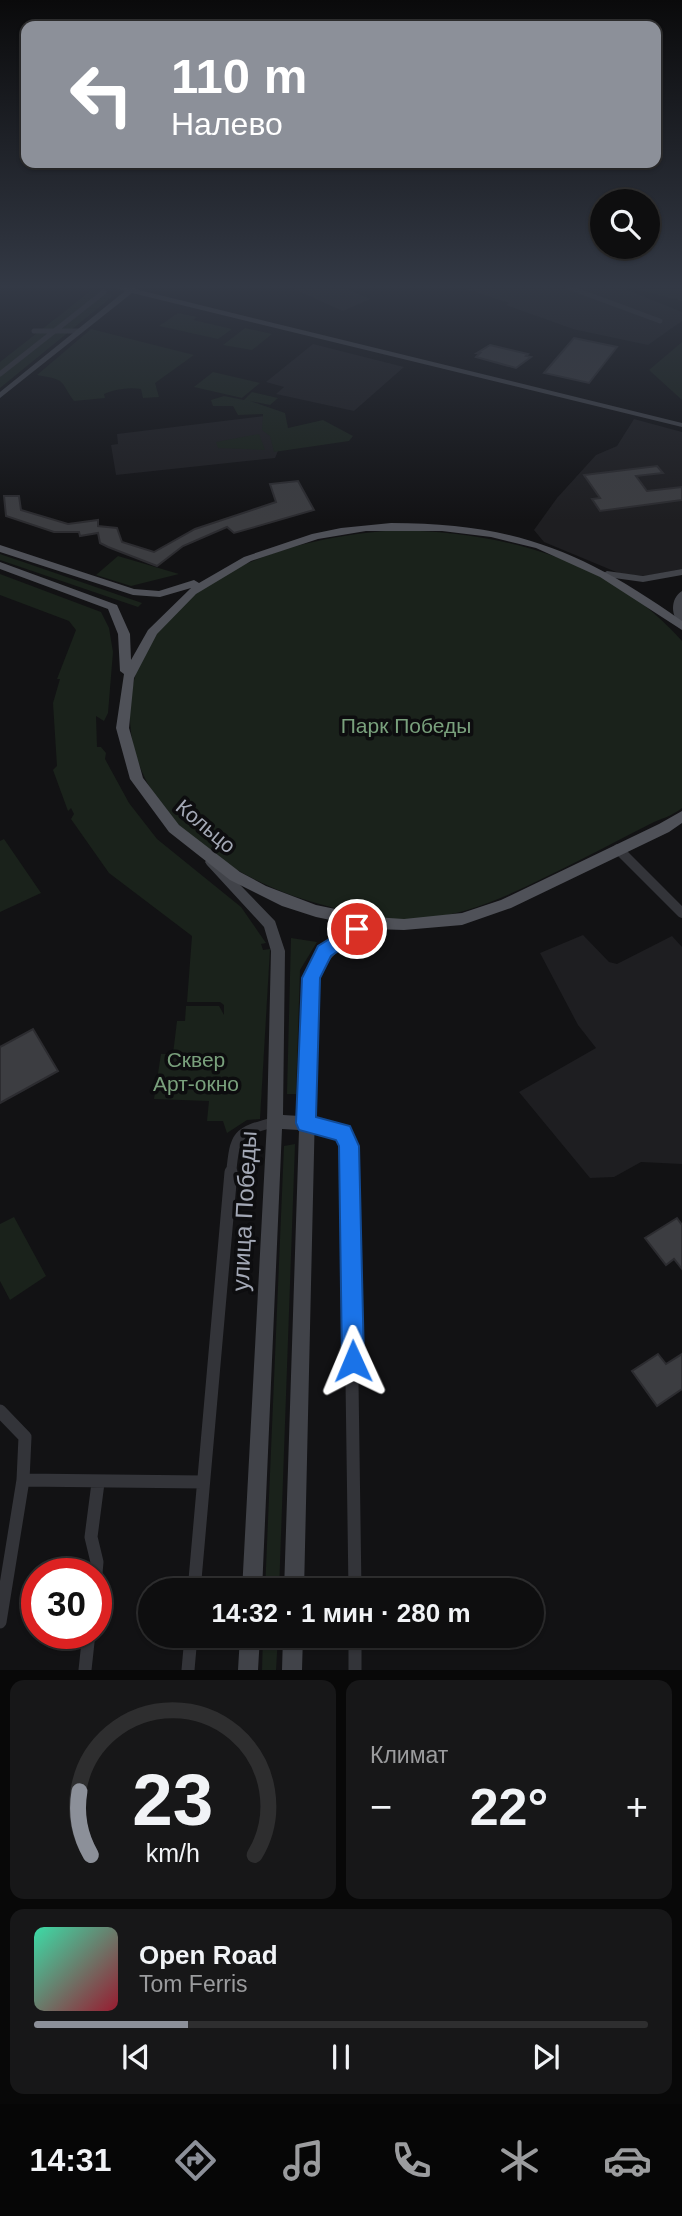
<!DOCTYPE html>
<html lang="ru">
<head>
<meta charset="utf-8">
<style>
	:root { --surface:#0e0e0f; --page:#171718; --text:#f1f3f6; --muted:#9b9c9e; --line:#2e2e2f; --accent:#8c9099 }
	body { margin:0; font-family:Arial,sans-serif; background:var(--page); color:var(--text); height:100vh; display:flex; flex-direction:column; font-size:26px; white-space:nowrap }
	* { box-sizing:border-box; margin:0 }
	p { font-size:23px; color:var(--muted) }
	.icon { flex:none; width:38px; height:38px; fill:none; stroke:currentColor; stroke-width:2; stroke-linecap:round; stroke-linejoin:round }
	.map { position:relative; height:1670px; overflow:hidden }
	.drawer { display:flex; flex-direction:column; gap:10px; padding:10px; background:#080808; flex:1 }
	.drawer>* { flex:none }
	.banner { position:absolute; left:21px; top:21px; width:640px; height:147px; border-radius:14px; box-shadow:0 2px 5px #0004,0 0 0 2px var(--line); background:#8c9099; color:#fff; overflow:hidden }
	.tools { position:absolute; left:590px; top:189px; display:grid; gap:14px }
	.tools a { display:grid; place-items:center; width:70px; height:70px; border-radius:50%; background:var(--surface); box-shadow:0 2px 5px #0004,0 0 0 2px var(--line); font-size:35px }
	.speed { position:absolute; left:21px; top:1558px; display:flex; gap:14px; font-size:35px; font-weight:700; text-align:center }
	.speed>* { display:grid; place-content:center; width:91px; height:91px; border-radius:50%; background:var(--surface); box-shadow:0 2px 5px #0004,0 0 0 2px var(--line); line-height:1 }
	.speed .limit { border:10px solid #d22; background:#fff; color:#111 }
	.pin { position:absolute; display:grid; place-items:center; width:60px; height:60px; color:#fff; margin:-30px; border:4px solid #fff; border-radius:50%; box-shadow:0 2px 7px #0007 }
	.me { position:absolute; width:77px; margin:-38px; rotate:359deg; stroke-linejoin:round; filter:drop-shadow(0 0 5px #0008) }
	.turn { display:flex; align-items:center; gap:24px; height:147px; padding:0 35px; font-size:32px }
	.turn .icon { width:91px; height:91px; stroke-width:2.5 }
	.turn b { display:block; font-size:49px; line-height:60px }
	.big { font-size:52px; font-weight:800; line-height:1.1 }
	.drawer .widget { flex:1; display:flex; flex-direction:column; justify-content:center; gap:10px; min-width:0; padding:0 24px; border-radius:14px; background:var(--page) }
	.drawer .dial { align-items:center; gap:0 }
	.dial svg { height:182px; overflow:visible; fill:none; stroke:var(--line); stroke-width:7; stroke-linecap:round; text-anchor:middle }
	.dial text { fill:var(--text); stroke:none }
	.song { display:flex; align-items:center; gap:21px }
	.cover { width:84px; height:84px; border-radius:10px; background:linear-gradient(135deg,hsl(160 70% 55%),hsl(350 70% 35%)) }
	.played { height:7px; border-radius:4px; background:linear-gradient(90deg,var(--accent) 25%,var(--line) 25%) }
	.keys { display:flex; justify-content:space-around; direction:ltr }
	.heat { display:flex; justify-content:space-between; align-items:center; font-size:38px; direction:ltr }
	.drawer .tiles { flex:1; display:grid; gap:10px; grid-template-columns:1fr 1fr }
	.widget:last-child { grid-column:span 2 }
	.trip { position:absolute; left:138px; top:1578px; width:406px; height:70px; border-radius:35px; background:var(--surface); box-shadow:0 2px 5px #0004,0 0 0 2px var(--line); font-weight:800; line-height:70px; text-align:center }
	.dock { display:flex; height:112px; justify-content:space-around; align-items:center; background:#060606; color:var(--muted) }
	.dock .icon { width:49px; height:49px }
	.dock .on { color:var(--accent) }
	.dock b { font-size:32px; color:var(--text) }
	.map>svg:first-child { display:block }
	.built { fill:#1e1e21 }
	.green { fill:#1a221b }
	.building { fill:#3c3d41; stroke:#2c2c30; stroke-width:2 }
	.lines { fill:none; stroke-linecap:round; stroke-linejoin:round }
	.street-far2 { stroke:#333439; stroke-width:5 }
	.street-far1 { stroke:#333439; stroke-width:10 }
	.street { stroke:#333439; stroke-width:13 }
	.secondary { fill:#414349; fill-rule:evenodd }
	.primary { fill:#4f5158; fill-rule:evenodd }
	.route { fill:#1a73e8; stroke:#114b97; stroke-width:2 }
	.labels { text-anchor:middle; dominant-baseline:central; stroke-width:7; stroke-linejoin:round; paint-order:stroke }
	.park-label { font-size:21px; fill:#79a07c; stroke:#0d0d0f }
	.street-label { font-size:21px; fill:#a3a8b5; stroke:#0d0d0f }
	.near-street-label { font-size:24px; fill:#a3a8b5; stroke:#0d0d0f }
</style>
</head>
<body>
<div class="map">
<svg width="682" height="1670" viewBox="0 0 682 1670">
	<rect width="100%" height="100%" fill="#121214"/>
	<path class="built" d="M 289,287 L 342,287 L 370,299 L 343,311 Z
		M 469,287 L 620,287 L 682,312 L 682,321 L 648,345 L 573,329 L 506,305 L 509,303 L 467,289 Z
		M 313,344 L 404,367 L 354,411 L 276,394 L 284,387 L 266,382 Z
		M 265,416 L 278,451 L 275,458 L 116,475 L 111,445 L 118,444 L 117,434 Z
		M 634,419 L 682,432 L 682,569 L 645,576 L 621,574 L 544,542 L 534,530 L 557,498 L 596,455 L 617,446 Z
		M 583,935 L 609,962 L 617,964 L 672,936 L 682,947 L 682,1164 L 641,1162 L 614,1177 L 590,1178 L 519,1092 L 596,1048 L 578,1025 L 540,953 Z"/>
	<path class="green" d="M 628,287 L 682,287 L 682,301 Z
		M 92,290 L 114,295 L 0,388 L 0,362 Z
		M 178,313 L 197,317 L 193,320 L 232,329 L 218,339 L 159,326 Z
		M 245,328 L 272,334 L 252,350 L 223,345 Z
		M 91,329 L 194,355 L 155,383 L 159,397 L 143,398 L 141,389 C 129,387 115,389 104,394 L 105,398 L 74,401 C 59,380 67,380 37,375 Z
		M 682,342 L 682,400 L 649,370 Z
		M 213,372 L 260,383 L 242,398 L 194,387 Z
		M 252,392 L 278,398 L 270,405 L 250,401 L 285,413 L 288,428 L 323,420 L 353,436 L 349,441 L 274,452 L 270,436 L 262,430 L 263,414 L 238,415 L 233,406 L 213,406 L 211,400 L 224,396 L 244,400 Z
		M 259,434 L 265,450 L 218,448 L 216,442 Z
		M 397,530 C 503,532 610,559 682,641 L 682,808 C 673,815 664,818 654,822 C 628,835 604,848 578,861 C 527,886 478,914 420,919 C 385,923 350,912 316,903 C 232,880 132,814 130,718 C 129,689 138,657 156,633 C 213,560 309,536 397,530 Z
		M 0,554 L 142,603 L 138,607 L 0,560 Z
		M 118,556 L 179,574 L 131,586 L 96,575 Z
		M 0,574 L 101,612 L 109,628 L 113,652 L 108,713 L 104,721 L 96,716 L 97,747 L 101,747 L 106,753 L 105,759 L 129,803 L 157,839 L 241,907 L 266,943 L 261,944 L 263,950 L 270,949 L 260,1119 L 247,1120 L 227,1133 L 223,1121 L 207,1121 L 209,1101 L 154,1099 L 161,1054 L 173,1054 L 177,1021 L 185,1021 L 186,1006 L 219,1006 L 224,1015 L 224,1005 L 220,1002 L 187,1002 L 192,936 L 109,873 L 71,819 L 74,814 L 71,808 L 68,811 L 53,770 L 57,766 L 53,703 L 60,679 L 57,679 L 76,630 L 69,621 L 0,595 Z
		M 4,839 L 41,893 L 0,912 L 0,841 Z
		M 291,938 L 317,942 L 300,970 L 296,1094 L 287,1094 Z
		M 295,1144 L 279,1591 L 265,1591 L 284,1146 Z
		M 14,1217 L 46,1276 L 10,1300 L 0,1281 L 0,1224 Z
		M 263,1636 L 278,1636 L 276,1670 L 262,1670 Z"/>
	<path class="building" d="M 574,338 L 617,347 L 589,383 L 544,373 Z
		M 490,345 L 528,354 L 526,356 L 531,357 L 516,368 L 476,357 L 480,353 L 477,353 Z
		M 657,466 L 663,473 L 636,476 L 647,491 L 682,487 L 682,500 L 600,511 L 592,499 L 600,498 L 584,475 Z
		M 298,481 L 314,510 L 234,533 L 227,527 L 183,546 L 157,566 L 108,547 L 100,543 L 98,533 L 80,536 L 79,532 L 54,532 L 6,516 L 4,496 L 19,496 L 21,510 L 68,524 L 98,520 L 98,526 L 117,528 L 122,542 L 154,552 L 195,529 L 276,502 L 270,484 Z
		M 33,1029 L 58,1071 L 0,1103 L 0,1047 Z
		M 677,1218 L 682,1225 L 682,1269 L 674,1259 L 666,1265 L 645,1238 Z
		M 658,1354 L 666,1364 L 682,1354 L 682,1389 L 657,1406 L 632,1371 Z"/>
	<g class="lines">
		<path class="street-far2" d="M 568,287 L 660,321
			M 34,331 L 80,331
			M 0,374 L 104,292"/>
		<path class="street-far1" d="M 618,849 L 682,913
			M 306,1123 L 343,1132 L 349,1146 L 349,1174
			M 231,1174 C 235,1134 236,1132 275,1122"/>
		<path class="street" d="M 349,1172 L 355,1591
			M 0,1411 L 25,1437 L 23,1480
			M 96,1573 L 97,1562 L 91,1537 L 98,1483
			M 194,1591 L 231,1172
			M 0,1622 L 23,1480 L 203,1482
			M 355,1636 L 355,1670
			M 85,1670 L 89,1633
			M 188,1670 L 191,1636"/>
		<path class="secondary" d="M 114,287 L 136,287 L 135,289 L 682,423 L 682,427 L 132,293 L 0,398 L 0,392 L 125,291 Z
			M 682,569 L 682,575 L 643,582 L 607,577 L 602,574 L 607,571 L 643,576 Z
			M 682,591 L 682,625 C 670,618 670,598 682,591 Z
			M 211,857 L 215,859 L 275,921 L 285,951 L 283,1115 L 300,1116 L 304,978 L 318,954 L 330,940 L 345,929 L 371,917 L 376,918 L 378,922 L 376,926 C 350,939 332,952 318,978 L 304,1591 L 284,1591 L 299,1130 L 282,1129 L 262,1591 L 242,1591 L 267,1122 L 271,951 L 264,927 L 207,865 L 205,862 L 207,859 Z
			M 240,1636 L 260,1636 L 258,1670 L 238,1670 Z
			M 283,1636 L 303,1636 L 302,1670 L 282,1670 Z"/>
		<path class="primary" d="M 391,523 C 514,523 583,551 682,621 L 682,630 L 600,577 L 536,548 L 491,537 L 442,531 L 366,531 L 318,539 L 251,561 L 196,594 L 157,634 L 134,678 L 129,728 L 143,778 L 179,825 L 240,872 L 266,886 L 316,905 L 374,917 L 404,919 L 462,913 L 501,900 L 659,824 L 682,811 L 682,823 L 669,832 L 511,908 L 462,925 L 404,930 L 374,929 L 316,917 L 282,906 L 230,880 L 169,832 L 130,779 L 116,728 L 124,674 L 120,671 L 118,634 L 108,609 L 0,569 L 0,562 L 117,605 L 130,634 L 131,660 L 148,630 L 191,588 L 160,597 L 133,595 L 0,552 L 0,545 L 134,589 L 159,591 L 194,580 L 199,583 L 244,557 L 312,534 L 341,528 Z"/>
	</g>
	<linearGradient id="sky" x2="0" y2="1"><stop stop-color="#0a0a0b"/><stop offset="0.55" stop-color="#333945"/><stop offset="1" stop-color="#333945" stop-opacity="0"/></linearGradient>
	<rect width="682" height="521" fill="url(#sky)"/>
	<path class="route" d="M 357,922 L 363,924 L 365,929 L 363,934 L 331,956 L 320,978 L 316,1117 L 350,1126 L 359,1146 L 364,1361 L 361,1369 L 353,1372 L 345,1369 L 342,1361 L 339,1146 L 336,1140 L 299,1130 L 296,1123 L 302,978 L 318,946 Z"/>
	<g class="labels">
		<g class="park-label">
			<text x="406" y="725">Парк Победы</text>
			<text x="196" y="1059">Сквер<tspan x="196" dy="24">Арт-окно</tspan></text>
		</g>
		<g class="street-label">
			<text transform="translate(206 826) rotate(40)">Кольцо</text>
		</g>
		<g class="near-street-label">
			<text transform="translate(244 1211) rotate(-87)">улица Победы</text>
		</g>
	</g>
</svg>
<div class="tools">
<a><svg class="icon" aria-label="search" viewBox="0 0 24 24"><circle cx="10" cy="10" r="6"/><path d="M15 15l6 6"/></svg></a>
</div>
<div class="speed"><div class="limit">30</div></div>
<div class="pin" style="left:357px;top:929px;background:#d93025"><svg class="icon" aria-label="arrive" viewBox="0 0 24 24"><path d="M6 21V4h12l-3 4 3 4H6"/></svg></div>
<svg class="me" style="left:353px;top:1361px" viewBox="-20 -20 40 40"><path d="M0-17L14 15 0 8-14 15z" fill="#1a73e8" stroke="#fff" stroke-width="4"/></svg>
<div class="trip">14:32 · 1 мин · 280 m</div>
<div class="banner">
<div class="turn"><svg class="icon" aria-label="left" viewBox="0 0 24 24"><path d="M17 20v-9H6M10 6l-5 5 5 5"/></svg><div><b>110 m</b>Налево</div></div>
</div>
</div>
<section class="drawer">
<div class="tiles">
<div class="widget dial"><svg viewBox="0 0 100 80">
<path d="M14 69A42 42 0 1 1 86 69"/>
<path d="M14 69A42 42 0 0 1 9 41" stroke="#8c9099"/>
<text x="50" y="56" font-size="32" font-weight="700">23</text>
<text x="50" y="72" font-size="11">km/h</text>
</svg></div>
<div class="widget"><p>Климат</p>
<div class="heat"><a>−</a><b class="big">22°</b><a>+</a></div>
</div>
<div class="widget">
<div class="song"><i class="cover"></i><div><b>Open Road</b><p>Tom Ferris</p></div></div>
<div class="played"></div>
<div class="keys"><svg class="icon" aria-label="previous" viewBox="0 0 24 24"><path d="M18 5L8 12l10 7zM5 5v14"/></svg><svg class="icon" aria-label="pause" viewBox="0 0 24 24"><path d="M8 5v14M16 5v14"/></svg><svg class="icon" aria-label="next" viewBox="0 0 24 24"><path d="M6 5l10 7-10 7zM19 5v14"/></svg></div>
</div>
</div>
</section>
<nav class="dock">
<b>14:31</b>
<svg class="icon on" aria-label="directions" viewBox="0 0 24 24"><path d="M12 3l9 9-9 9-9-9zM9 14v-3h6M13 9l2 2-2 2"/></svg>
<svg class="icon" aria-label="music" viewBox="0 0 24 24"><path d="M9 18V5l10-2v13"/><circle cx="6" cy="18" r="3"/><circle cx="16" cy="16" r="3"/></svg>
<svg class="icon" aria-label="phone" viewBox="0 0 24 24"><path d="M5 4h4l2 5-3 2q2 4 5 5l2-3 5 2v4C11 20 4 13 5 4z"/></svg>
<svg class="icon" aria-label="climate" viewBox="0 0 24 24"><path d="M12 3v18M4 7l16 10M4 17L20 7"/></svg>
<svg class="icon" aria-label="car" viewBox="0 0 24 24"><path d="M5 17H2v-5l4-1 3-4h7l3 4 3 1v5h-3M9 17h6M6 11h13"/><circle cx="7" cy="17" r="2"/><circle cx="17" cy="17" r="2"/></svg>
</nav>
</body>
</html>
